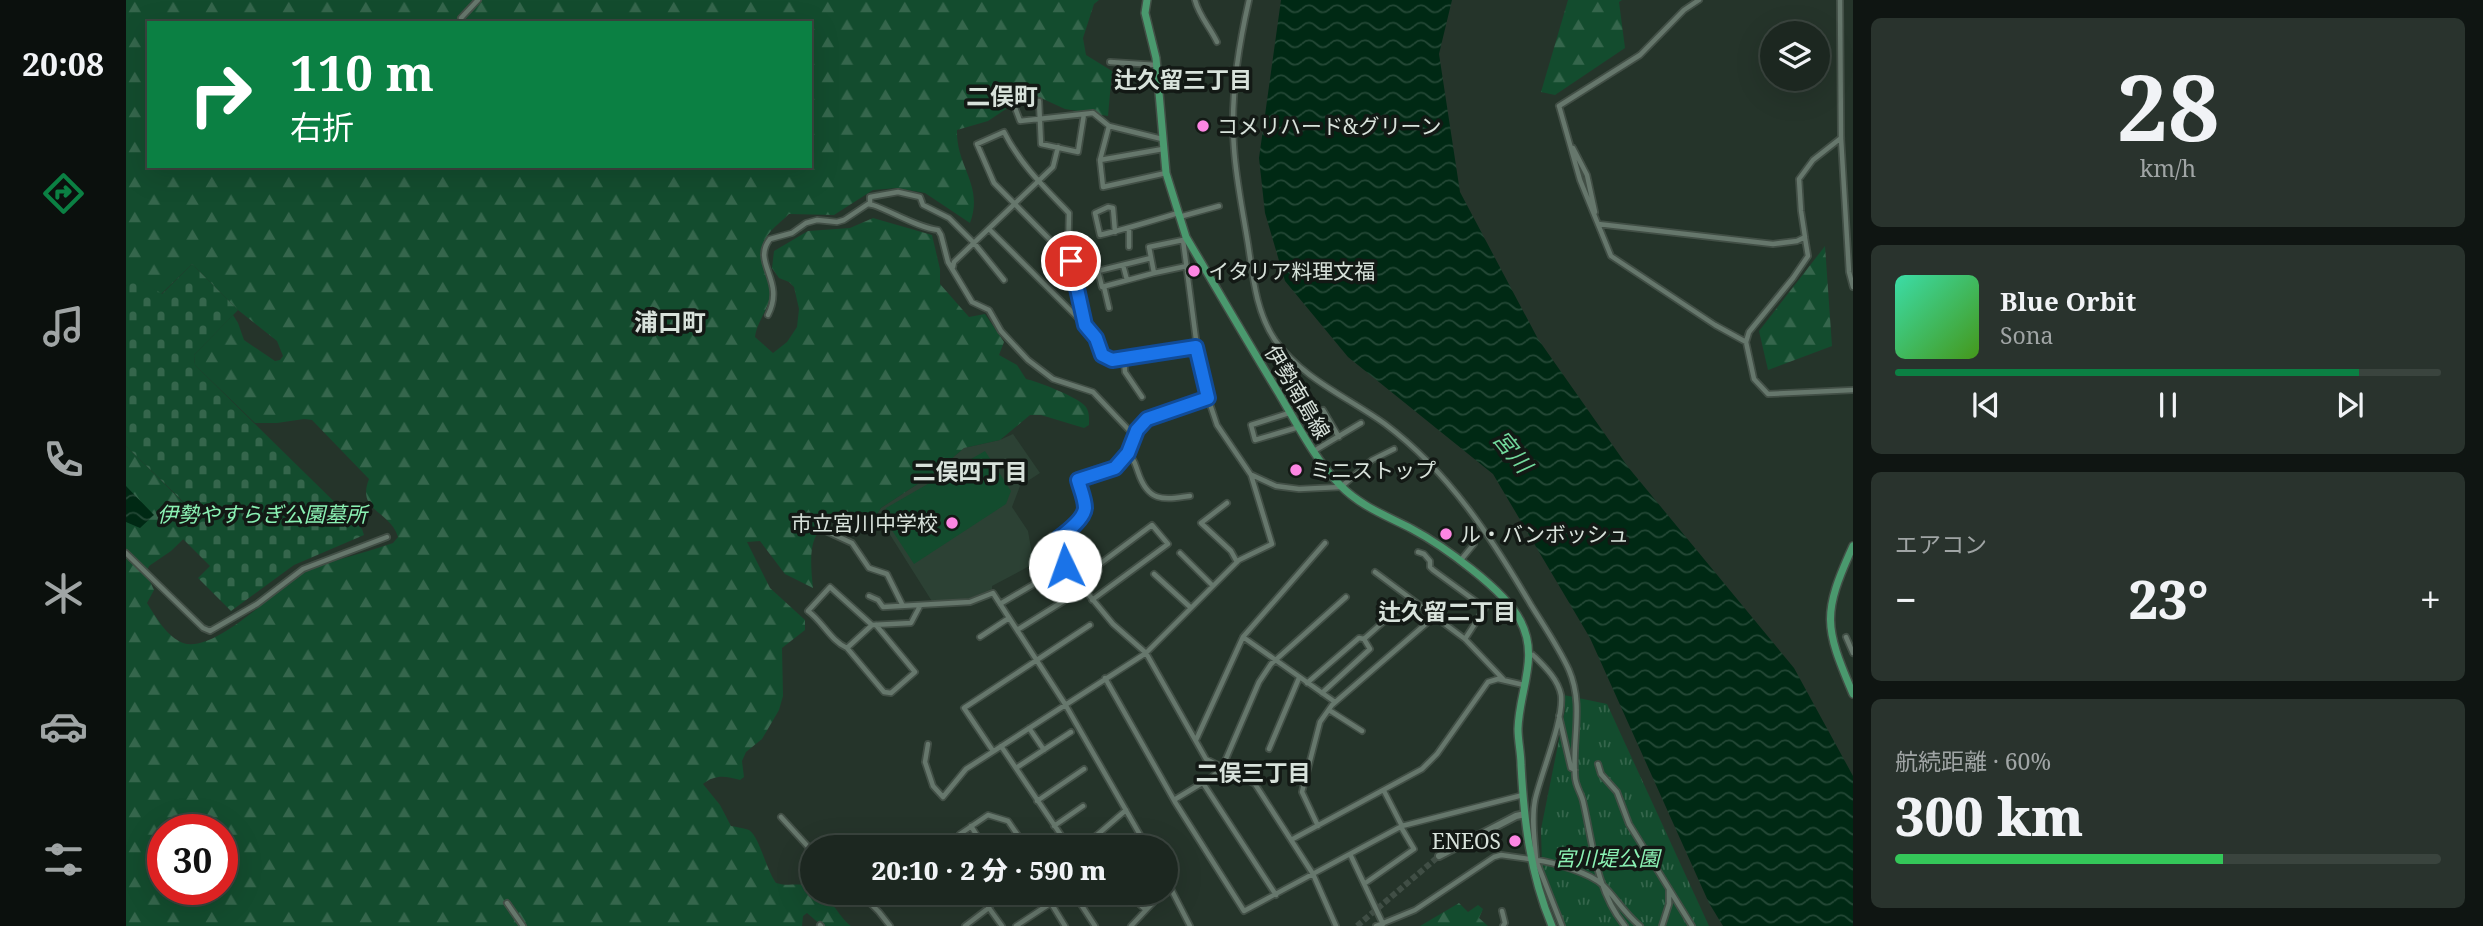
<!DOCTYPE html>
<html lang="ja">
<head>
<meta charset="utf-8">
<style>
	:root { --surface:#1c2720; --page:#29332d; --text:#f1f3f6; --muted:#a0a5a5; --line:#3a443e; --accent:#0b8043 }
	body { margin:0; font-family:"Noto Serif","Noto Sans JP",serif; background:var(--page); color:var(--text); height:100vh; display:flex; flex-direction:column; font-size:26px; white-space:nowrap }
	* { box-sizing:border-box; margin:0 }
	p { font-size:23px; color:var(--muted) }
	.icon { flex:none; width:38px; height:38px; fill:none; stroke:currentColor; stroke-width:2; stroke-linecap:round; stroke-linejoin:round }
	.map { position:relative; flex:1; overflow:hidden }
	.sheet { display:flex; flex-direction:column; gap:18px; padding:18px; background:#0f1512; width:630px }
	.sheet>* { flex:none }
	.top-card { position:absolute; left:21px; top:21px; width:665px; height:147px; border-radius:0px; box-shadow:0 7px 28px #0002,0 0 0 2px var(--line); background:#0b8043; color:#fff; overflow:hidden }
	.tools { position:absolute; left:1634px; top:21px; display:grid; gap:14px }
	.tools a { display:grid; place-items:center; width:70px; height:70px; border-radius:50%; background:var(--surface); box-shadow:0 7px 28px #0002,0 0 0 2px var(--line); font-size:35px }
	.speed { position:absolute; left:21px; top:814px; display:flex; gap:14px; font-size:35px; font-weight:700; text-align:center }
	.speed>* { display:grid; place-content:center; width:91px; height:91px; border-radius:50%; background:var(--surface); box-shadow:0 7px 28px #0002,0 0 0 2px var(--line); line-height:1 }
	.speed .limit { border:10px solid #d22; background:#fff; color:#111 }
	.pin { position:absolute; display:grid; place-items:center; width:60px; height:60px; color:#fff; margin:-30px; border:4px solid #fff; border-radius:50%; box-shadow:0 2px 7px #0007 }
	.me { position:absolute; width:77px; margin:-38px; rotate:357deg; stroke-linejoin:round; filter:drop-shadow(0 0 5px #0008) }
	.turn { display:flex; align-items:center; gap:24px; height:147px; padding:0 28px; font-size:32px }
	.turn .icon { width:91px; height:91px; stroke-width:2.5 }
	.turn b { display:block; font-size:49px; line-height:60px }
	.big { font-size:52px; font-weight:800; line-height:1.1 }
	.sheet .tile { flex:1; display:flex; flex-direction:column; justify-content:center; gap:10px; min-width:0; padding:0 24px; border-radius:10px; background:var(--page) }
	.sheet .dial { align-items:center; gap:0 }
	.dial b { font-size:91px; line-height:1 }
	.song { display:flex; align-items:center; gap:21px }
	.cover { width:84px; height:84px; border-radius:10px; background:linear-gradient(135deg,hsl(160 70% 55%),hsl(100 70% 35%)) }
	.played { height:7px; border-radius:4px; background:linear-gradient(90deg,var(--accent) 85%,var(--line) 85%) }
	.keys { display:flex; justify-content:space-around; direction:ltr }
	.heat { display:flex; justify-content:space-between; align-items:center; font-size:38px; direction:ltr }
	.charge { height:10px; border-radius:5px; background:linear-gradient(90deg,#34c759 60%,var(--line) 0) }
	.trip { position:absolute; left:674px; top:835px; width:378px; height:70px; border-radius:35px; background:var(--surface); box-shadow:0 7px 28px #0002,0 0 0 2px var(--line); font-weight:800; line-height:70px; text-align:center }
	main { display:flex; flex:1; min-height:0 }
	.menu { display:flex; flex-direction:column; width:126px; justify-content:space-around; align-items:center; background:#0b100d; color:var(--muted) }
	.menu .icon { width:49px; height:49px }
	.menu .current { color:var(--accent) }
	.menu b { font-size:32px; color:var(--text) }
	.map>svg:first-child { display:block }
	.built { fill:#2c4134 }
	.forest { fill:url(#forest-firs); fill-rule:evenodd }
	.cemetery { fill:url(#cemetery-stones) }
	.park { fill:url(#park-tufts) }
	.garden { fill:#134c2e }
	.water { fill:url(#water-waves) }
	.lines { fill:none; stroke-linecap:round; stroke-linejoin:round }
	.tertiary-tunnel { stroke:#404e45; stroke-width:6; stroke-dasharray:6 3; stroke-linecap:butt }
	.minor-casing { stroke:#424f46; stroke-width:8 }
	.tertiary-casing { stroke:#424f46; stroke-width:10 }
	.primary-casing { stroke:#424f46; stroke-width:10 }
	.minor { stroke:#66776c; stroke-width:4.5 }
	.tertiary { stroke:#66776c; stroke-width:6 }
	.primary { stroke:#4a996e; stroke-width:7 }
	.route-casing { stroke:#114b97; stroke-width:18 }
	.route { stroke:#1a73e8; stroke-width:12 }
	.poi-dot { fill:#fd86e3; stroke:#131915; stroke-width:2.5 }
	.labels { text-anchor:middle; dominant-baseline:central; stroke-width:7; stroke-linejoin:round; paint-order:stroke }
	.poi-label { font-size:21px; fill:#d8e2db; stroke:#131915; text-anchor:start }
	.street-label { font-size:21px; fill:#d8e2db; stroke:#131915 }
	.park-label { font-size:21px; font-style:italic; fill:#8bf2b4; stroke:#131915 }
	.neighbourhood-label { font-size:23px; font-weight:bold; fill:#d8e2db; stroke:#131915 }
	.water-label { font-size:23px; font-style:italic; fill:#72d99c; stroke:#131915 }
	.quarter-label { font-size:24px; font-weight:bold; fill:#d8e2db; stroke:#131915 }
</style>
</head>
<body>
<main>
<nav class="menu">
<b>20:08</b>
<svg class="icon current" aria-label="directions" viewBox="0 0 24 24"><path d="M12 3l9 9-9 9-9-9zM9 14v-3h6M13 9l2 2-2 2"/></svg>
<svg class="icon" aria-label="music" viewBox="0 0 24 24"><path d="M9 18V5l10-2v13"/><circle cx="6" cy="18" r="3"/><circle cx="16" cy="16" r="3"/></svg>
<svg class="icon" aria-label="phone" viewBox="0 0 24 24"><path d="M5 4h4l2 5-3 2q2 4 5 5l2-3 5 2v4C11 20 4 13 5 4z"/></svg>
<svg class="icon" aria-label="climate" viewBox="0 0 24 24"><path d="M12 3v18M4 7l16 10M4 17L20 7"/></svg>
<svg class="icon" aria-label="car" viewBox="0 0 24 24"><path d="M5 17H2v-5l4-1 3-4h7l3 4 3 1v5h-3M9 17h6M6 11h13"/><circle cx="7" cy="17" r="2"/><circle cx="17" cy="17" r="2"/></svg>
<svg class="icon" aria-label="filters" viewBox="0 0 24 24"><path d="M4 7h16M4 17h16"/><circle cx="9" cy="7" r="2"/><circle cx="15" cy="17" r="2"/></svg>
</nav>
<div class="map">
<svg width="1727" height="926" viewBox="0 0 1727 926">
	<defs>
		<pattern id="forest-firs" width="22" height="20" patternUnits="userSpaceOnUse" patternTransform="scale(1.75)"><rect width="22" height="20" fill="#134c2e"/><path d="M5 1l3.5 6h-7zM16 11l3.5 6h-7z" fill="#35664c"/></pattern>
		<pattern id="cemetery-stones" width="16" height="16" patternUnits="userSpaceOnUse" patternTransform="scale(1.75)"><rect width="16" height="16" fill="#134c2e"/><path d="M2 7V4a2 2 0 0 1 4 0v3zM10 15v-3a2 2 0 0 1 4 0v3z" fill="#35664c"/></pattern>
		<pattern id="park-tufts" width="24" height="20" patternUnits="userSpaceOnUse" patternTransform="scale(1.75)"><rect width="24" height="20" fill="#134c2e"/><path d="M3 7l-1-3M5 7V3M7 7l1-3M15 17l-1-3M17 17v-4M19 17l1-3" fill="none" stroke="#35664c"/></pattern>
		<pattern id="water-waves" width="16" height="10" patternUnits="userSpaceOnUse" patternTransform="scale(1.75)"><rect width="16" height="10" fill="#002914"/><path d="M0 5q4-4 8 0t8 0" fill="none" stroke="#244836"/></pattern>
	</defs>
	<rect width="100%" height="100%" fill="#25342a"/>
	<path class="built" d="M 887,434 L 914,473 L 894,486 L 886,507 L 902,531 L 906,554 L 911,562 L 866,586 L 866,589 L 844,598 L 807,603 L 751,514 L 755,508 L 810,472 L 838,448 L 874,440 Z"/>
	<path class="forest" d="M 0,0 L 973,0 L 968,4 L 957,38 L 960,55 L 986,71 L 982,116 L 939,109 L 904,93 L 862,121 L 831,130 C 830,167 858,185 844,223 L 799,193 L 771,188 L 747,190 L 708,215 L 663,214 C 644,232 629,240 639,269 C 642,277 645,286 644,296 C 642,310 631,322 629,337 L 647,353 L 661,342 L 671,327 L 673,309 L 668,287 L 663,282 L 653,278 L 646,268 L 648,251 L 682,231 L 724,228 L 747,218 L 806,235 L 814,269 L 814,284 L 843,317 L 859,314 L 878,342 L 873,355 L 891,365 L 900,379 C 913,382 948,396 957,404 C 964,410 963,417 963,425 L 958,428 L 915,415 L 904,415 L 874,440 L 838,448 L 810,472 L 755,508 L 751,514 C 692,520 680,526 687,588 L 659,574 L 634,541 L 621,542 L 644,588 L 679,620 L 679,630 L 656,648 L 657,696 L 653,710 L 636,739 L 620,752 L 616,761 L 618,777 L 614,780 C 600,776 589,774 577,784 L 594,805 L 605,826 C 610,827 618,828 623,830 C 633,836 640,869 650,883 C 662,887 673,882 686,887 L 686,892 C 705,893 711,916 725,926 L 696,926 L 681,913 L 677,916 L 676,926 L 0,926 L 0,446 L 76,521 L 45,551 L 23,566 L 20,573 L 28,590 L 21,603 C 29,616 41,637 57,643 C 90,654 152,586 180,572 C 208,559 239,553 267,543 L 272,537 C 264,510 230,512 243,479 L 186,420 L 178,419 L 151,423 L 129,423 L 69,365 L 68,355 L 107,315 L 112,323 L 118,340 L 149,361 L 154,360 L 157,356 L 151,341 L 112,310 L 66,264 L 35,294 L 12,278 L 0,286 ZM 23,23 L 684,23 L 684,166 L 23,166 ZM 37,830 L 96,830 L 96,889 L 37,889 Z
		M 1442,0 L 1496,0 L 1493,2 L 1499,48 L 1429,95 L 1415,92 Z
		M 1699,246 L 1706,346 L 1642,370 L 1633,331 Z
		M 1333,903 L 1342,912 L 1352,905 L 1357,909 L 1353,918 L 1362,926 L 1294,926 Z"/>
	<path class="cemetery" d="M 66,264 L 112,310 L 68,355 L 69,365 L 236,529 L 238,535 L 168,565 L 105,611 L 72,578 L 84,566 L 57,539 L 76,520 L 0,446 L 0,286 L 11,277 L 36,294 Z"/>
	<path class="park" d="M 1438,695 L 1481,704 L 1583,926 L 1437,926 L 1416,866 L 1415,829 L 1439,710 Z"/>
	<path class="garden" d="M 859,451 L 885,491 L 880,504 L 788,564 L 758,518 L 760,508 Z"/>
	<path class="water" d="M 1155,0 L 1326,0 L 1313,54 L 1334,192 L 1412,339 L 1502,467 L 1668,668 L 1727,776 L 1727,926 L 1597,926 L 1583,903 L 1464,638 L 1367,474 L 1222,357 L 1159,281 L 1139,213 L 1133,158 Z
		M 0,486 L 28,515 L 14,528 L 0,522 Z"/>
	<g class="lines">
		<path class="tertiary-tunnel" d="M 1231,926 L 1313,856"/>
		<defs>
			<path id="minor" d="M 1069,0 C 1073,16 1084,27 1091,42
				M 1123,0 C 1112,48 1104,100 1108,148 C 1110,180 1117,212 1122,244 C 1127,277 1130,312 1149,340 C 1178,380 1220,396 1259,424 C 1323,472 1365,537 1405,605 C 1418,626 1433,648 1443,670 C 1458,705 1446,739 1449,776 C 1449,785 1455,793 1457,801 C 1467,844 1470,891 1499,926
				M 1714,0 L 1715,138 L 1723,272 L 1727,287
				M 335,18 L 352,0
				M 984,62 L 1030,65
				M 913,101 L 915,144 L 952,152 L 958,114
				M 888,105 L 894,121 L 967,113 L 983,126 L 1036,139
				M 1433,106 L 1454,180 L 1485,256 L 1589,325 L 1620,342 L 1628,379 L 1642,394 L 1727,390
				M 1433,106 L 1514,55 L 1558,10 L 1573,0
				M 983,126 L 974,160 L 977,187 L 1040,173
				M 1447,148 L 1461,175 L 1469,212
				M 974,160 L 1037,149
				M 744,204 L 744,197 L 772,192 L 794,197 L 797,205 L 823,218 L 848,243 L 878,280
				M 1053,217 L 1093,206
				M 1472,224 L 1647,244 L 1671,241 L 1679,237 L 1675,211 L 1673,179 L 1687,160 L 1715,138
				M 1003,228 L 1003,247
				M 863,229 L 959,325 L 970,338 L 976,355 L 980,359 L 999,359 L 1071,347
				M 989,232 L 987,208 L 982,207 L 969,213 L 974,235 C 1000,229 1026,221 1052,213
				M 942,258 L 868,183 L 851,144 L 878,132 C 894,164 918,187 943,213 L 942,258 L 953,293 L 959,325
				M 969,259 L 976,287 L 1028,273 L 1023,247 L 1057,240
				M 997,265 L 1001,280
				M 827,267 L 828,262 L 927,167 L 932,147
				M 972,271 L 1025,258
				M 1028,273 L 1061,266
				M 978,287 L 983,308
				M 642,315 C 660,280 625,263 644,239 L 666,233 L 680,223 L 691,220 L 711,222 L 718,220 L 742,204 L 747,205 C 767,212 793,228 812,230 L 815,235 L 822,262 L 846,302 L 863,310 L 875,331 L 902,360 L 927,379 L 967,392 L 1002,429 L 1011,430
				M 1620,342 L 1623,332 L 1667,278 L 1682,256 L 1679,238
				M 998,359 L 999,372 L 1016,397
				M 1082,398 L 1021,419 L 1011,430 L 1002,453 L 989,468 L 952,480 C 954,488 959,499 959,508 C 958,519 941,532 933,538 L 939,566 L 987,624 L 1020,653 L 1080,759 L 1129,784 L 1187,874 L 1210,926
				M 1197,410 L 1213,437
				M 1163,413 L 1125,425 L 1129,440 L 1173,427
				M 1188,451 L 1235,423
				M 1002,453 C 1008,458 1009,464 1012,472 C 1022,502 1036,500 1064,496
				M 1126,475 L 1150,486 L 1173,489 L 1215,487 L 1246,460 L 1268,449
				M 1101,503 L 1075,523 L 1105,551 L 1111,562
				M 700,531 L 726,543 L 743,568 L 761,574 L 777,606
				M 1292,552 L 1298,554 L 1304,561 L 1304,567 L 1307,570 L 1359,608 L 1339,639
				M 0,553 L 77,628 L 84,631 L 131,604 L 177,569 L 261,537
				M 1054,553 L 1086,585
				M 1334,561 L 1348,544
				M 1249,572 L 1339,639 L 1377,679
				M 1028,574 L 1064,607
				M 951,581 L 1026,525 L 1042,544 L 966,600
				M 743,596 L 752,600 L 757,607 L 844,602 L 867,593 L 939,704 L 1021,847
				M 874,604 L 939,566
				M 746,625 L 721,648 C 705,641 696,621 682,611 L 704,587 L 746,625 L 785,623 L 794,606
				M 891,630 L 941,599
				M 854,637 L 883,618
				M 1117,637 L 1209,702
				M 1720,637 L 1727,653
				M 1238,639 L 1274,607
				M 721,648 L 758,692 L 765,693 L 789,672 L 750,625
				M 979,678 L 1049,802 L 1118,911 L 1276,826 L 1397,795
				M 1181,683 L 1233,638 L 1238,639 L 1244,649 L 1196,693
				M 1203,710 L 1236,731
				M 1433,716 L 1445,768 L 1449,770
				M 903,728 L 918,750
				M 1070,740 L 1117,637 L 1199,543
				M 802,744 L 799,762 L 807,786 L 817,797 L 840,769 L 1020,653 L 1113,560 L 1146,544 L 1125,475 L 1091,425 L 1082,398 L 1071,347 L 1057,240
				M 875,746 L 943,847
				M 1143,749 L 1173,678
				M 867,751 L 838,708 L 964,625
				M 1472,764 L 1475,774 L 1491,792 L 1503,824 L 1566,926
				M 890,768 L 945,732
				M 1077,783 L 1150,895
				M 1258,791 L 1276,826
				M 1048,800 L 1086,777 L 1096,768 L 1133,682 L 1145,664 L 1220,597
				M 911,801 L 958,769
				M 655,817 L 686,851
				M 845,826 L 858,847
				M 928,826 L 957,806
				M 1192,826 L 1176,792 L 1194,722 L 1206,705 L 1309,616
				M 834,834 L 862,815 L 882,821 L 900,847
				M 1165,840 L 1296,769 L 1311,754 L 1362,682 L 1372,679 L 1398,685
				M 957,847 L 1000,810
				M 1224,854 L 1257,924
				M 1040,879 L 1064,926
				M 1238,884 L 1288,849 L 1275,827
				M 733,892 L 753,912 L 764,926
				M 822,892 L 839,901 L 847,892
				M 847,892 L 860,904 L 876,926
				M 947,892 L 969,926
				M 1000,892 L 1020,910
				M 977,896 L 981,892
				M 381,903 L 397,926
				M 925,903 L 939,926
				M 1376,911 L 1379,923 L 1377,926
				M 694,925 L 695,926
				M 839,926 L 860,910 L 877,892
				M 890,926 L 925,903 L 917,892
				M 1005,926 L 1037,892
				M 1250,926 L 1289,910 L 1368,857 L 1375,855 L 1410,860 C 1409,841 1405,820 1409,800 C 1415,773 1438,720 1435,695 C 1432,679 1418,666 1407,655
				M 1436,926 L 1410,860 C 1427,862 1464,873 1477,885 C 1490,898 1499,914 1514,926
				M 1536,926 L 1543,904 L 1543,889"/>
			<path id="tertiary" d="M 1313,856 L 1390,816 L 1399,814"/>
			<path id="primary" d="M 1021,0 L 1019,13 L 1030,58 L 1040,173 L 1060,237 C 1091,289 1121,341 1152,392 C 1171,424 1188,458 1214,485 C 1234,506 1261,516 1286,529 C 1316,545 1379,590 1394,620 C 1414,657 1393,690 1392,729 C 1392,741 1395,753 1395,765 C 1398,821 1404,874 1426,926
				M 1727,546 C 1696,614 1698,626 1727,694"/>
		</defs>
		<use href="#minor" class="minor-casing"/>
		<use href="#tertiary" class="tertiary-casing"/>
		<use href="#primary" class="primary-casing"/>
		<use href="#minor" class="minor"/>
		<use href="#tertiary" class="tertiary"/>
		<use href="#primary" class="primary"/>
	</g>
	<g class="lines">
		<defs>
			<path id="route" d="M 939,566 L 933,538 C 941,532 958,519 959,508 C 959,499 954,488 952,480 L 989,468 L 1002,453 L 1011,430 L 1021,419 L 1082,398 L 1070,347 L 986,360 L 976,355 L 970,338 L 959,325 L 945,261"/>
		</defs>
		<use href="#route" class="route-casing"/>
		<use href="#route" class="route"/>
	</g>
	<g class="poi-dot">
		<circle cx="1077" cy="126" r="7"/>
		<circle cx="1068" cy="271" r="7"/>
		<circle cx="1170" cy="470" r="7"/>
		<circle cx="826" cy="523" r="7"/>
		<circle cx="1320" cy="534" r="7"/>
		<circle cx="1389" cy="841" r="7"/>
	</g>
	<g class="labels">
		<g class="poi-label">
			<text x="1091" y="126">コメリハード&amp;グリーン</text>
			<text x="1082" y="271">イタリア料理文福</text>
			<text x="1184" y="470">ミニストップ</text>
			<text x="812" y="523" text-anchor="end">市立宮川中学校</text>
			<text x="1334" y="534">ル・バンボッシュ</text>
			<text x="1375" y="841" text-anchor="end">ENEOS</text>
		</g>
		<g class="street-label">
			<text transform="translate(1172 392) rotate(59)">伊勢南島線</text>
		</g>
		<g class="park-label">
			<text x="136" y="514">伊勢やすらぎ公園墓所</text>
			<text x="1481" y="858">宮川堤公園</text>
		</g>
		<g class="neighbourhood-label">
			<text x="1057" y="79">辻久留三丁目</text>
			<text x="844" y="471">二俣四丁目</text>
			<text x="1321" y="611">辻久留二丁目</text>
			<text x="1127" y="772">二俣三丁目</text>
		</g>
		<g class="water-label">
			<text transform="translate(1387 451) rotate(51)">宮川</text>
		</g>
		<g class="quarter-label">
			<text x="876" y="95">二俣町</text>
			<text x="544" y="321">浦口町</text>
		</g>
	</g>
</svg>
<div class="tools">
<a><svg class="icon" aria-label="layers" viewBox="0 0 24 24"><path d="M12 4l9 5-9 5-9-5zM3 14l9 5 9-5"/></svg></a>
</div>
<div class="speed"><div class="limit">30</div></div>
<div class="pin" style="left:945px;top:261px;background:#d93025"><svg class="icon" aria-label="arrive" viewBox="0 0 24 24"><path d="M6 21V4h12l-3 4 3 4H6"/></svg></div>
<svg class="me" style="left:939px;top:566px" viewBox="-20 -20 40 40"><circle r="19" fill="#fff"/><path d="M0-13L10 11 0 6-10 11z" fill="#1a73e8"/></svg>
<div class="trip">20:10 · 2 分 · 590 m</div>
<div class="top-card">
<div class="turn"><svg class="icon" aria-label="right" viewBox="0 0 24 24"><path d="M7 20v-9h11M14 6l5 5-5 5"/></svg><div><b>110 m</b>右折</div></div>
</div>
</div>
<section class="sheet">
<div class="tile dial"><b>28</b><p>km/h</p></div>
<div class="tile">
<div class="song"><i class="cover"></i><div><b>Blue Orbit</b><p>Sona</p></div></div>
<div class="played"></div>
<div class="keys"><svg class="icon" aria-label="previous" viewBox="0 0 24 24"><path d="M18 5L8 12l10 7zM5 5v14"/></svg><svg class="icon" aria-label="pause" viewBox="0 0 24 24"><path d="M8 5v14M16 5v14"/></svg><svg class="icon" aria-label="next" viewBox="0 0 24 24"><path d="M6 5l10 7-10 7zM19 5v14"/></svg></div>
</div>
<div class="tile"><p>エアコン</p>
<div class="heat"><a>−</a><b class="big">23°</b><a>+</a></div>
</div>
<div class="tile"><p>航続距離 · 60%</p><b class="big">300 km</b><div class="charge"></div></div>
</section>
</main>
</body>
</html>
